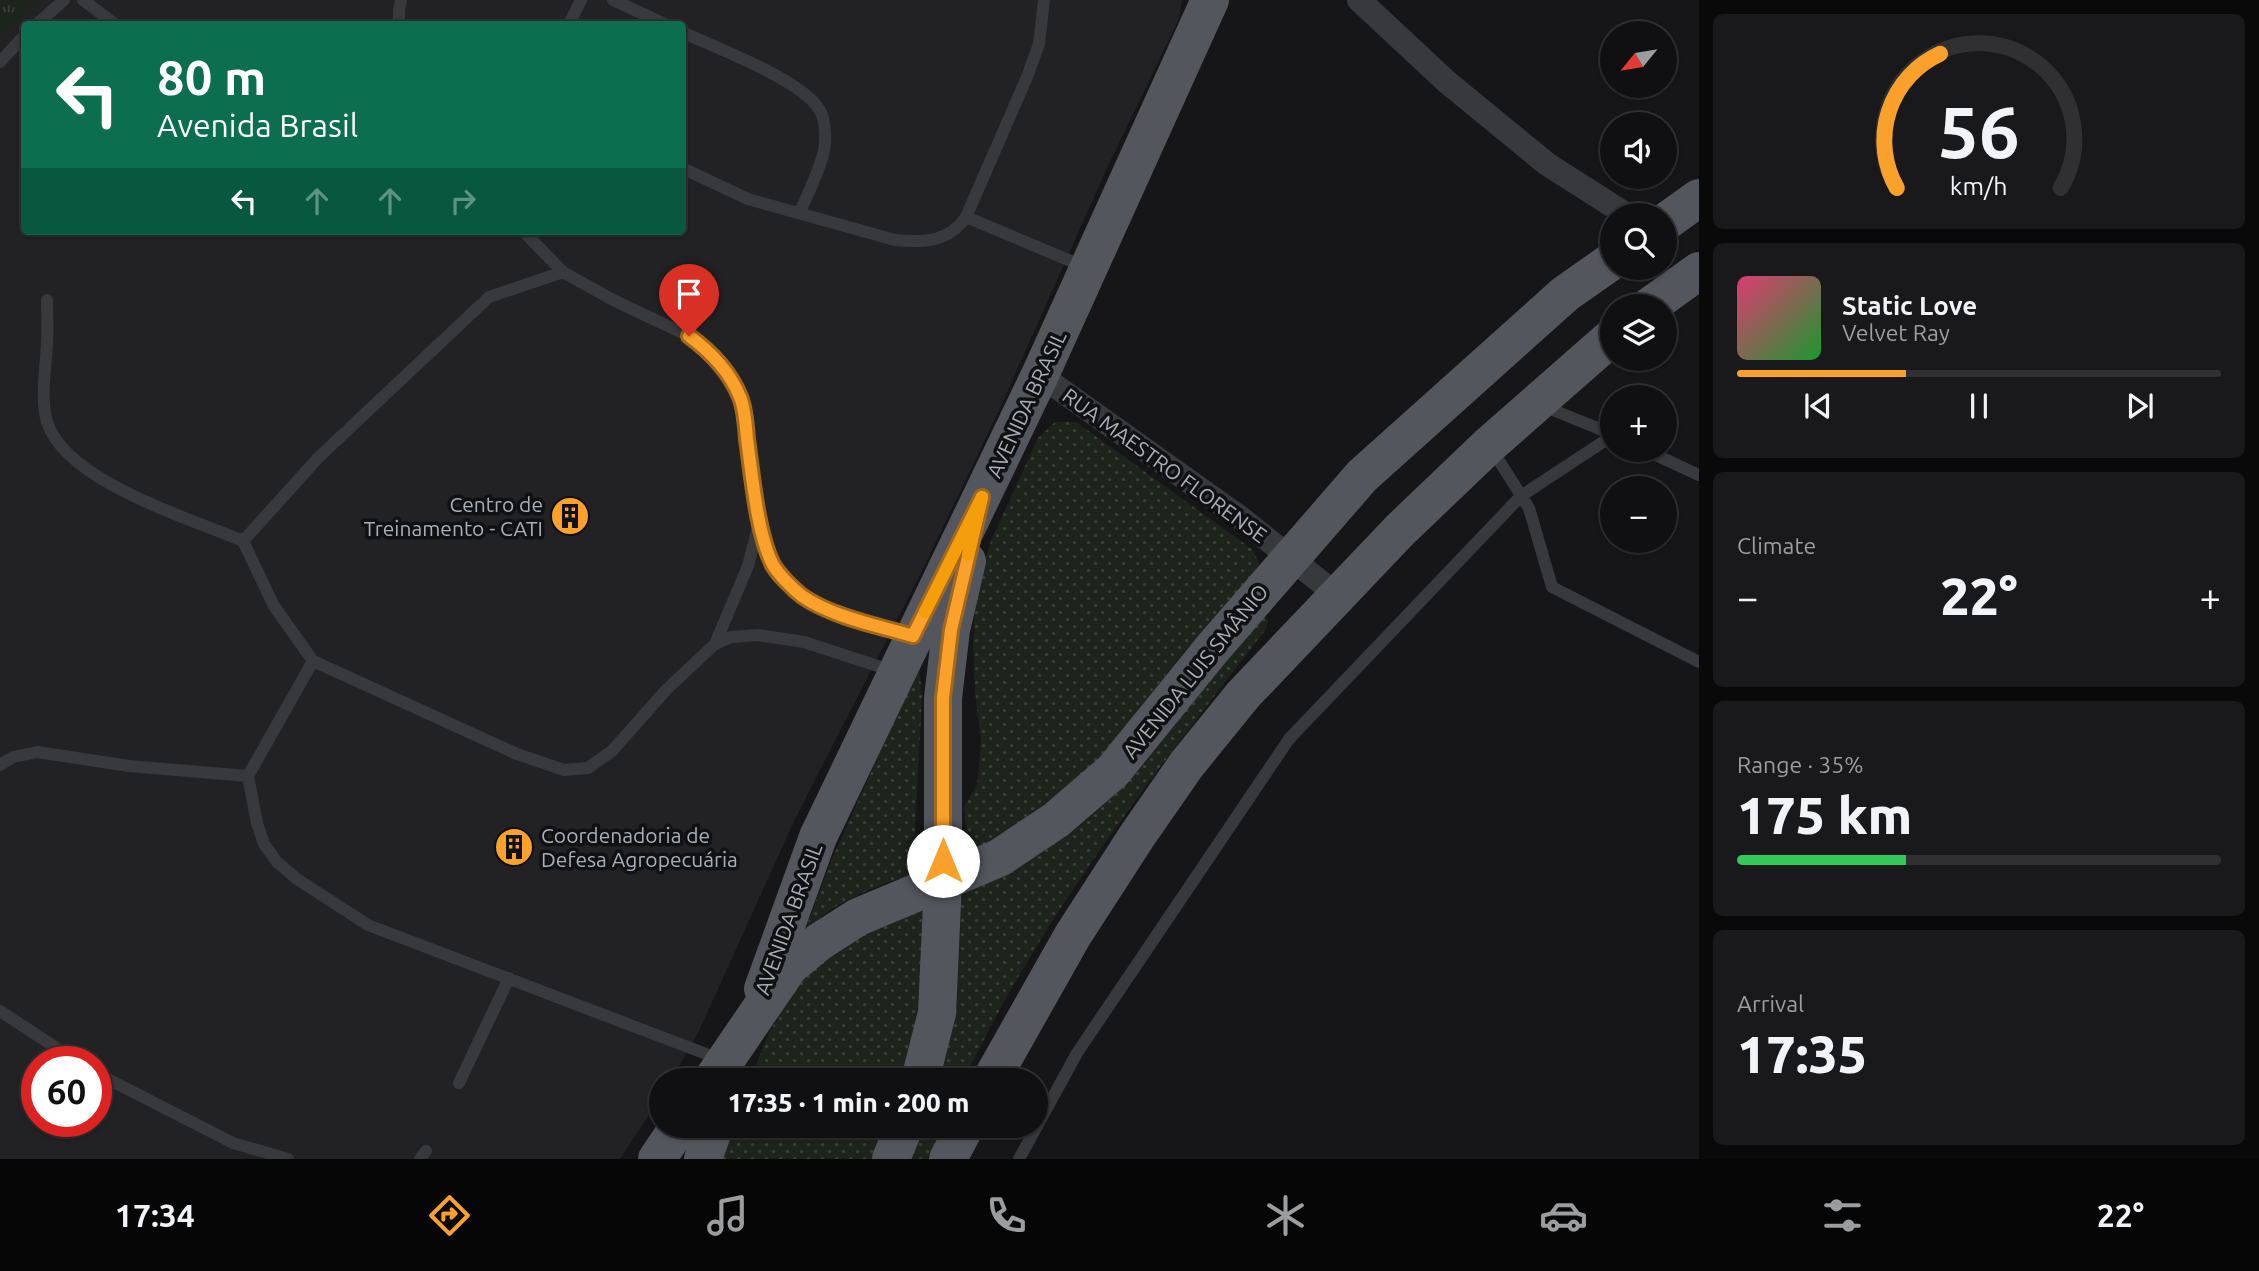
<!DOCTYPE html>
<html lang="en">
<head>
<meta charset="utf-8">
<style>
	:root { --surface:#101012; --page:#19191b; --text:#f1f3f6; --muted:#9c9d9f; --line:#303032; --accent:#faa12c }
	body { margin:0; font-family:Ubuntu,sans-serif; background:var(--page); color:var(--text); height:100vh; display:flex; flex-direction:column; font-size:26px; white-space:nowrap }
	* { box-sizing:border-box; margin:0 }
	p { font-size:23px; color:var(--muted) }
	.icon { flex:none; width:38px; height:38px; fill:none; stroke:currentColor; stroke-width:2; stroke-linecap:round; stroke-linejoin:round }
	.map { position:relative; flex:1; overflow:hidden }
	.panel { display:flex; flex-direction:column; gap:14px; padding:14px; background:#09090a; width:560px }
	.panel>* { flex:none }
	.guide { position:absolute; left:21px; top:21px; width:665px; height:214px; border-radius:7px; box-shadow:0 2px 5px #0004,0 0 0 2px var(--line); background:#0b6e4f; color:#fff; overflow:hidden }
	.needle { width:46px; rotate:240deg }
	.fabs { position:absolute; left:1600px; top:21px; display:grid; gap:14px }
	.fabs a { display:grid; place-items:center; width:77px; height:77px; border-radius:50%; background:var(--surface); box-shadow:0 2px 5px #0004,0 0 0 2px var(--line); font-size:35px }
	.speed { position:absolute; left:21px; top:1046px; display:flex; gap:14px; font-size:35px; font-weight:700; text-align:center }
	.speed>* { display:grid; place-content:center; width:91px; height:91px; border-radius:50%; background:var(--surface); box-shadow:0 2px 5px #0004,0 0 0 2px var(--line); line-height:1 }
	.speed .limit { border:10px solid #d22; background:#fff; color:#111 }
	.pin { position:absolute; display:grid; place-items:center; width:60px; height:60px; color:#fff; margin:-72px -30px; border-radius:50% 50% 50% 0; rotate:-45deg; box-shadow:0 0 7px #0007 }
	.pin .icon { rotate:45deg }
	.me { position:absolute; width:77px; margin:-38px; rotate:0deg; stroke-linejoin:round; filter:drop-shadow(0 0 5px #0008) }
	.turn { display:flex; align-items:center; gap:24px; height:147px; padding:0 21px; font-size:32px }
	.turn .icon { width:91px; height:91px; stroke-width:2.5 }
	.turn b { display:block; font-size:49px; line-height:60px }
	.lanes { display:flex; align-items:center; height:66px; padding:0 21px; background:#0003; justify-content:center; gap:35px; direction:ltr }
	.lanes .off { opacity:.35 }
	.big { font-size:52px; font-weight:800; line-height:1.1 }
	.panel .widget { flex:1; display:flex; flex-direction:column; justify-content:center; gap:10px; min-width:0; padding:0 24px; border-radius:10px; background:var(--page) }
	.panel .dial { align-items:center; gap:0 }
	.dial svg { height:182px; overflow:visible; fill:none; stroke:var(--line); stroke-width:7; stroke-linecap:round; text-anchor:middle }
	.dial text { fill:var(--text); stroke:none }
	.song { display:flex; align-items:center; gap:21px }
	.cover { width:84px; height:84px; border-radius:10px; background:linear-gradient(135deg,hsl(340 70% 55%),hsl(130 70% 35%)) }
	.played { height:7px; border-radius:4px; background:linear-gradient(90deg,var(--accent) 35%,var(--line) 35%) }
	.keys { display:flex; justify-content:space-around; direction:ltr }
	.heat { display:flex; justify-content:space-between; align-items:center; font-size:38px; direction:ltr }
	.charge { height:10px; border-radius:5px; background:linear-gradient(90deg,#34c759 35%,var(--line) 0) }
	.trip { position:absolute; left:649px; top:1068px; width:399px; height:70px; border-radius:35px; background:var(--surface); box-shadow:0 2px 5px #0004,0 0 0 2px var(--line); font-weight:800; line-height:70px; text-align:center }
	.tabs { display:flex; height:112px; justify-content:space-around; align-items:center; background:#060607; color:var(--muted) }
	.tabs .icon { width:49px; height:49px }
	.tabs .on { color:var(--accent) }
	.tabs b { font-size:32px; color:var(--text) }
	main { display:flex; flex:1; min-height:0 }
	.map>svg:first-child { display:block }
	.built { fill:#222225; fill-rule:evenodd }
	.grass { fill:url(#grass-tufts) }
	.park { fill:url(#park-dots) }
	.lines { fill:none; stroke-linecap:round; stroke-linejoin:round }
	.lane { stroke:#37393d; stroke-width:12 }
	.street { stroke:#37393d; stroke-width:24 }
	.primary { stroke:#53565d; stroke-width:38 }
	.route-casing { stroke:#a2691d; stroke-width:18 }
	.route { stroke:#faa12c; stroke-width:12 }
	.slow { stroke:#f59e0b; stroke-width:12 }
	.labels { text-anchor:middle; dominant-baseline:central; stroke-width:7; stroke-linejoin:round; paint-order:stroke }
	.street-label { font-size:21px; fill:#a8afb9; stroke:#111113 }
	.poi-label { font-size:21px; fill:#a8afb9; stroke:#111113; text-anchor:end }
</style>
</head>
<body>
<main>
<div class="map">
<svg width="1699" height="1159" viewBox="0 0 1699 1159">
	<defs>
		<pattern id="grass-tufts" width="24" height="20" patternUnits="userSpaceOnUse" patternTransform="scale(1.75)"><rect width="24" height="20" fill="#1c241c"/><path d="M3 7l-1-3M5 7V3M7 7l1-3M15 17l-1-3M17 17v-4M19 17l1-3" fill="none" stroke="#3a413b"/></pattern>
		<pattern id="park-dots" width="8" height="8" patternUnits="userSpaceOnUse" patternTransform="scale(1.75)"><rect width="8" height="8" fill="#1c241c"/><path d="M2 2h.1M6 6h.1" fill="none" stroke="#3a413b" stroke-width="1.8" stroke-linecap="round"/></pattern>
	</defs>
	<rect width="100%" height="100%" fill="#161618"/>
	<path class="built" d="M 0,0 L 1182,0 L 1179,19 L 1107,168 L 1001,406 L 919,577 L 795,819 L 699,1031 L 671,1080 L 662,1080 L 661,1097 L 620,1159 L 0,1159 ZM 24,24 L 682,24 L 682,231 L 24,231 ZM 37,1062 L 96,1062 L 96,1122 L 37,1122 Z"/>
	<path class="grass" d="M 0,0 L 41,0 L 0,37 Z"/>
	<path class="park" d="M 1055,422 L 1076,422 L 1252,549 L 1259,563 L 1252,580 L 1184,652 L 1107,749 L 1064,798 L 981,851 L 968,847 L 964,807 L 977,785 L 981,741 L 975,691 L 973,643 L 976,589 L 991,541 L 1038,438 Z
		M 1262,614 L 1268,620 L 1266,629 C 1156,772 1041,915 964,1080 L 939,1080 L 962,892 L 1070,834 L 1109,800 Z
		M 919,666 L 922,697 L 915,829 L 921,871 C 878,886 835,899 804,933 L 831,861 Z
		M 929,901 L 929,938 L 910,1080 L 750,1080 L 769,1033 L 797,984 L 839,945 Z
		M 733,1125 L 892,1125 L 877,1159 L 722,1159 Z
		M 922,1125 L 943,1125 L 927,1159 L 907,1159 Z"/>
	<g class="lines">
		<path class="lane" d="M 83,0 L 115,24
			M 613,0 L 665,24
			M 37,24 L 64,0
			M 399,24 L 399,10 L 401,0
			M 569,24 L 581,0
			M 682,32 C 716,48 800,79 819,109 C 826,120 826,139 824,151 C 819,172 808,193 800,212
			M 0,62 L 24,36
			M 682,168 L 748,199 L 895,240 C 923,243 949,242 966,217 L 1027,77 L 1039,44 L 1044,0
			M 966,217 L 1085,267
			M 523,231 L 563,272 L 613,300 L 689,336 L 708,351 L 722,366 L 741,398 L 754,490 L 765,541 L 774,566 L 790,584 L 802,596 L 820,606 L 858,620 L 910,635
			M 563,272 L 489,297 L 319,457 L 243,541 L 274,606 L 313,661 L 517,754 L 564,770 L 588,768 L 612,751 L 666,690 L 715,644 L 731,637 L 758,635 L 804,642 L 893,671
			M 47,300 C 47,314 48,329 47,343 C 46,368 40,397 47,422 C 66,482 190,518 243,541
			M 1543,406 L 1612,434
			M 1491,448 L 1529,508 L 1552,587 L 1699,662
			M 1645,450 L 1699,475
			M 715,644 L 748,566 L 759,523
			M 313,661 L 248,776 L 257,823 L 264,844 L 277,862 L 297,879 L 368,925 L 722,1060
			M 0,765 L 13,757 L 37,752 L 129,766 L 248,776
			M 0,1011 L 78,1062
			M 96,1073 L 233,1143 L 288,1159
			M 459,1083 L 509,978
			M 420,1159 L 426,1151
			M 1019,1159 L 1077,1053 L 1289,739 L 1521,496 L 1612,436"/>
		<path class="street" d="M 1359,0 L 1447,82 L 1547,164 L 1627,215
			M 1040,375 L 1242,519 L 1338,596"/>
		<path class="primary" d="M 1664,223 L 1699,198
			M 1650,306 L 1699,271
			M 763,989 L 818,837 L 1040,375 L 1210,0
			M 712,1080 L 789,967 L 819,942 L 858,917 L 999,858 L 1056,820 L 1113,771 L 1212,649 L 1362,476 L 1565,294 L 1612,261
			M 920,1080 L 937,1013 L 943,881 L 943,698 L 951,630 L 967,561
			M 991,1080 L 1073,935 L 1137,836 L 1187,764 L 1243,695 L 1400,530 L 1489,445 L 1612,337
			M 657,1159 L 680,1125
			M 703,1159 L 715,1125
			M 891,1159 L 905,1125
			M 948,1159 L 966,1125"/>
	</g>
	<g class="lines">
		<defs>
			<path id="route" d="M 689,336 C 711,352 730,372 740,397 C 745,409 746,426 747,439 C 752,474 757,534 773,565 C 779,575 793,589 802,596 C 832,617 879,626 913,636 L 982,497 L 951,630 L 943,698 L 943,861"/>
		</defs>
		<use href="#route" class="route-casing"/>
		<use href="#route" class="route"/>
		<path class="slow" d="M 925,612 L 982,497 L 968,555"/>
	</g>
	<defs>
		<symbol id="building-disc" viewBox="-11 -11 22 22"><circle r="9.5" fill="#faa12c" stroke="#111113"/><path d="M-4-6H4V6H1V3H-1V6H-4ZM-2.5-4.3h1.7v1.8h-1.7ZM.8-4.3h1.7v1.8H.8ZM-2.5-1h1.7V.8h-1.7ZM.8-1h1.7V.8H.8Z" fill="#111"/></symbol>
	</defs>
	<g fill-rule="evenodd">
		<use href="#building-disc" x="548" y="494" width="44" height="44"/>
		<use href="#building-disc" x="492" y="825" width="44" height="44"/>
	</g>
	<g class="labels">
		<g class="street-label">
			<text transform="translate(1026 404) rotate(-65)">AVENIDA BRASIL</text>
			<text transform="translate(1165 465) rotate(36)">RUA MAESTRO FLORENSE</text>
			<text transform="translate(1195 671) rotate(-51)">AVENIDA LUIS SMÂNIO</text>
			<text transform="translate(788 919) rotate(-70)">AVENIDA BRASIL</text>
		</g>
		<g class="poi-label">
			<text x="543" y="504">Centro de<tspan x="543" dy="24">Treinamento - CATI</tspan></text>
			<text x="541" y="835" text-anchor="start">Coordenadoria de<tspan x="541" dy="24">Defesa Agropecuária</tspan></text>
		</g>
	</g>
</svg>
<div class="fabs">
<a><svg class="needle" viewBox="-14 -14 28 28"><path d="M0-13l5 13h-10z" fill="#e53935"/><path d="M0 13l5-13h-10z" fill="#9c9d9f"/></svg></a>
<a><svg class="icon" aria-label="sound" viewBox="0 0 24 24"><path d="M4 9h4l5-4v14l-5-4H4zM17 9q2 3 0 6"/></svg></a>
<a><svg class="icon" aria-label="search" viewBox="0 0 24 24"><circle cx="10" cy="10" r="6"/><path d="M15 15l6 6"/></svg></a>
<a><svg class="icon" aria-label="layers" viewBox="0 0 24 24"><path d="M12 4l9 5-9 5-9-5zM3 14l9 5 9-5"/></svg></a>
<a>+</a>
<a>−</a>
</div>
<div class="speed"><div class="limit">60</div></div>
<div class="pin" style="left:689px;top:336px;background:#d93025"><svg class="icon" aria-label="arrive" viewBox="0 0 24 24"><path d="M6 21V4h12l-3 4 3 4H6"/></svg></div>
<svg class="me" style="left:943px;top:861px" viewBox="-20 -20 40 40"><circle r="19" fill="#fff"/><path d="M0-13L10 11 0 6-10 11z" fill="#faa12c"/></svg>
<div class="trip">17:35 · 1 min · 200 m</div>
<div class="guide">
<div class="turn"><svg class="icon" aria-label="left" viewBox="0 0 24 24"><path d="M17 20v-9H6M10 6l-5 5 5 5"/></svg><div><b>80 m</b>Avenida Brasil</div></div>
<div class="lanes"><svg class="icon" aria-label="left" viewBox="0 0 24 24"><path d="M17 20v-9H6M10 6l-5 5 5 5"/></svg><svg class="icon off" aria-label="ahead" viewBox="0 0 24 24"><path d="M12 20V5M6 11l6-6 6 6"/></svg><svg class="icon off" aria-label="ahead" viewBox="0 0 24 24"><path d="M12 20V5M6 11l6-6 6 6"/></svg><svg class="icon off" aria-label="right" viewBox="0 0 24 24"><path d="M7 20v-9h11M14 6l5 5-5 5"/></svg></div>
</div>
</div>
<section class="panel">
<div class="widget dial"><svg viewBox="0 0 100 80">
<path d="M14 69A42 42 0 1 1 86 69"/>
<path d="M14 69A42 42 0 0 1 33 10" stroke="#faa12c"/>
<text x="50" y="56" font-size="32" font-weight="700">56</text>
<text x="50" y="72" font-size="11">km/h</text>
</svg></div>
<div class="widget">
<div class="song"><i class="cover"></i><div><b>Static Love</b><p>Velvet Ray</p></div></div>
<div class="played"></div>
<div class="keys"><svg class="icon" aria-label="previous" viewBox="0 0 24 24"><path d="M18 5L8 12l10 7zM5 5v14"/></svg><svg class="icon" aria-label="pause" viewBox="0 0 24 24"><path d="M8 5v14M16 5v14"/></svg><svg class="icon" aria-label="next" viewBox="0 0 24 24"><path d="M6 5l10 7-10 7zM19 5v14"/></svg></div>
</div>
<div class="widget"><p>Climate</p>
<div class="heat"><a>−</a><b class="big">22°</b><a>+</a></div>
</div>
<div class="widget"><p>Range · 35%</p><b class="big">175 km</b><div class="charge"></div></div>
<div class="widget"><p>Arrival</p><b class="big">17:35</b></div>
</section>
</main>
<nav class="tabs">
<b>17:34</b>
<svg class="icon on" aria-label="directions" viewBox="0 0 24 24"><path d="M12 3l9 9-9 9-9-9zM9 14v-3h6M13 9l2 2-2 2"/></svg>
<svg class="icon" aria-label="music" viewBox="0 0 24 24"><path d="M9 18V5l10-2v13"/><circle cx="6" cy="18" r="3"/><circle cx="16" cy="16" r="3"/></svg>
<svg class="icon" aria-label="phone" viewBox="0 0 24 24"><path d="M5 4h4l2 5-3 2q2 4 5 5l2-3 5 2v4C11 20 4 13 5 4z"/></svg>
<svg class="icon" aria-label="climate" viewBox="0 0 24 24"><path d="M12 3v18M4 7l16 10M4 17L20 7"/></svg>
<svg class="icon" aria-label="car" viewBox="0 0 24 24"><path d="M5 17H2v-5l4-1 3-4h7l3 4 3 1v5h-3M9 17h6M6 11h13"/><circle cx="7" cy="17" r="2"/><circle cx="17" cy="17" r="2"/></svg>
<svg class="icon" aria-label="filters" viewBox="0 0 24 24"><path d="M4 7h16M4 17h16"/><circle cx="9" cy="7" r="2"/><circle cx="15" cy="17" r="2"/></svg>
<b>22°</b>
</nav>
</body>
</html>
